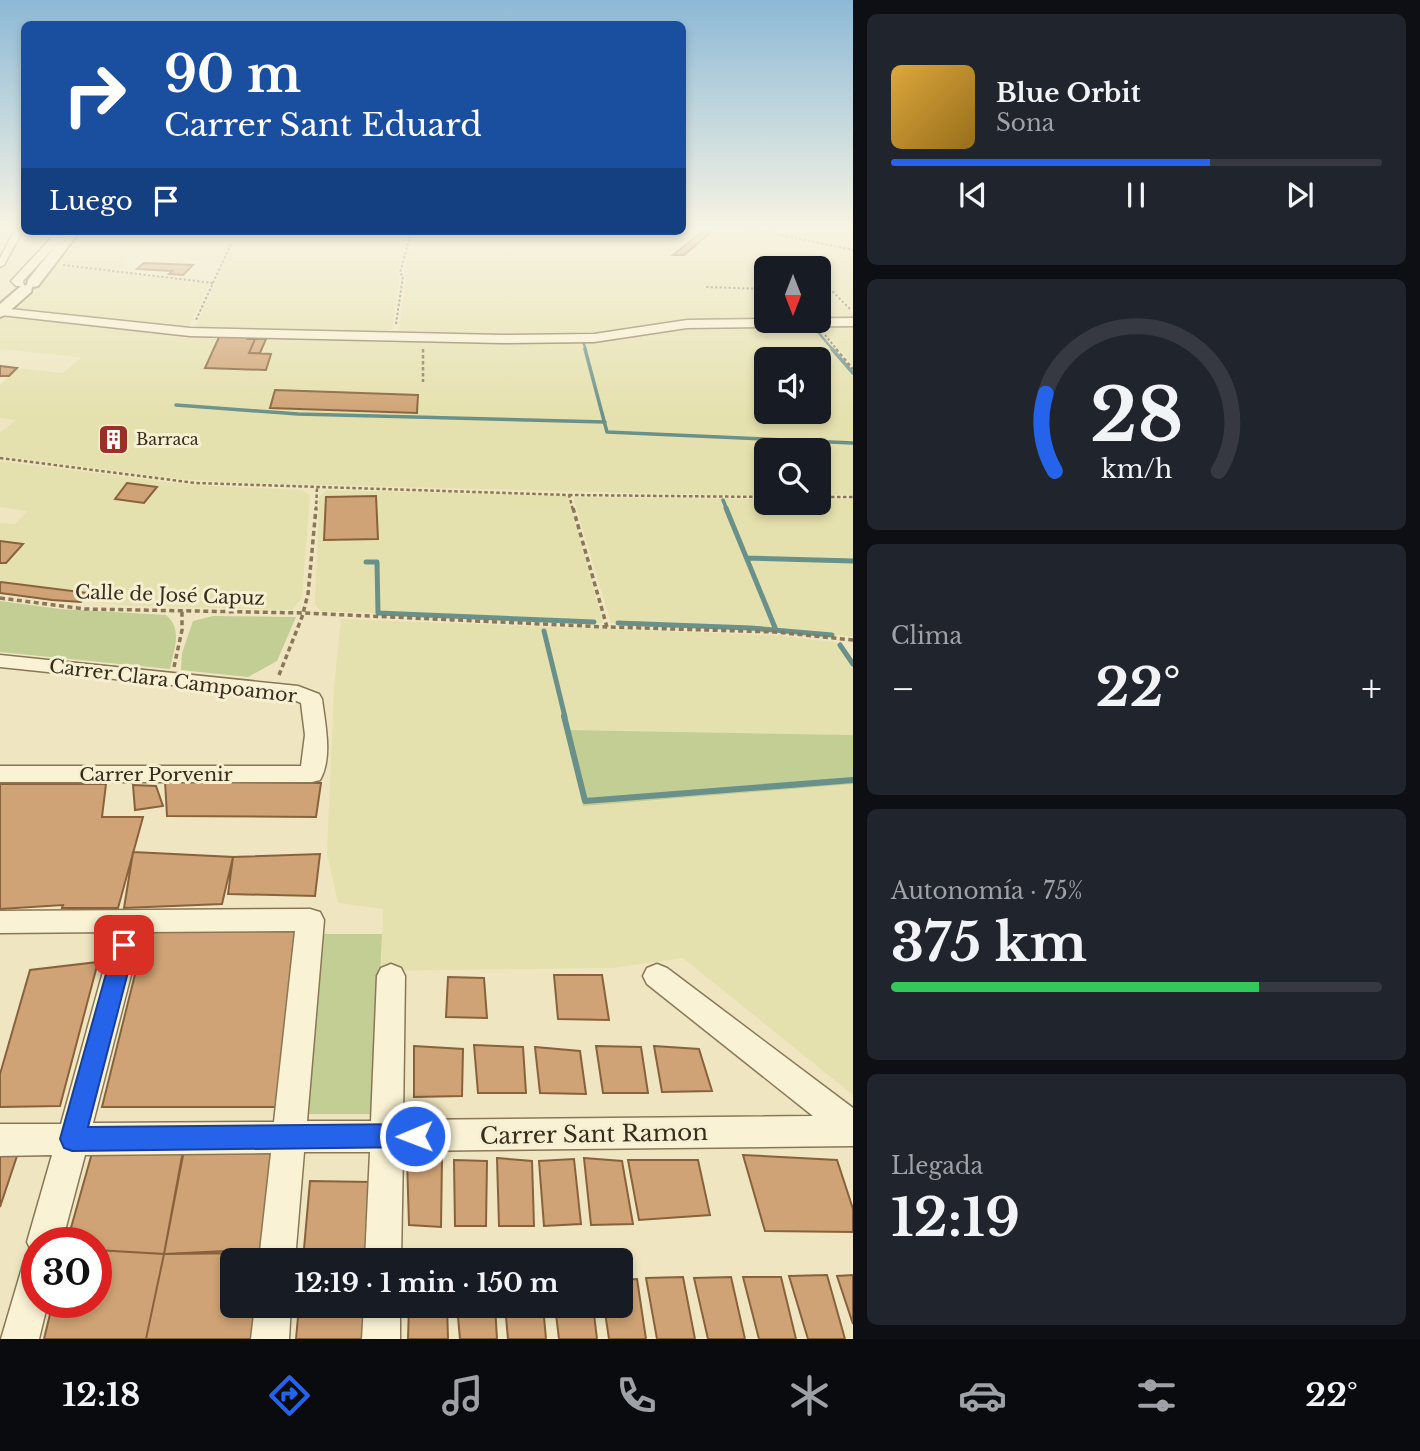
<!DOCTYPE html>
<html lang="es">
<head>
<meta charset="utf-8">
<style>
	:root { --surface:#171b24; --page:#20242c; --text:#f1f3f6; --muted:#9ea1a6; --line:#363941; --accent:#2563eb }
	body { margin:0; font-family:"Libre Baskerville",serif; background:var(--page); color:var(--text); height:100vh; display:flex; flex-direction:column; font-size:26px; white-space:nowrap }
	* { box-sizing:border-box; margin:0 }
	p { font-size:23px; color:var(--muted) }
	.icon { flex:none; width:38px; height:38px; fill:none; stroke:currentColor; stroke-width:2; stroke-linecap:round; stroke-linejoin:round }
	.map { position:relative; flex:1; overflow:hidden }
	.drawer { display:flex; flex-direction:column; gap:14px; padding:14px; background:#0d0f14; width:567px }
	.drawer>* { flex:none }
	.top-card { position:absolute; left:21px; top:21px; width:665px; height:214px; border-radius:10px; box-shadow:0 4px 10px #0003; background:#1a4fa0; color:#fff; overflow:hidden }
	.needle { width:46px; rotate:180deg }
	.tools { position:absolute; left:754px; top:256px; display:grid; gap:14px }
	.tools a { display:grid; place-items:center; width:77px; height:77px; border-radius:10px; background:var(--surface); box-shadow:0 4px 10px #0003; font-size:35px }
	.speed { position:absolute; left:21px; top:1227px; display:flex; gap:14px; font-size:35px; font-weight:700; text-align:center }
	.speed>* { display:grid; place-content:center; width:91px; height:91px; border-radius:50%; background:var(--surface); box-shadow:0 4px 10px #0003; line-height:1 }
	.speed .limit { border:10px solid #d22; background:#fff; color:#111 }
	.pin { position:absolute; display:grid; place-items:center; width:60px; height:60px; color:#fff; margin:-30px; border-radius:14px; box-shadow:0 4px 10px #0006 }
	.me { position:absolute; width:77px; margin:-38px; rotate:269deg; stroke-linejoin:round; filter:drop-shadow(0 0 5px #0008) }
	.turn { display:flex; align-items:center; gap:24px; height:147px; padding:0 28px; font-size:32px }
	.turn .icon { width:91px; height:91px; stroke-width:2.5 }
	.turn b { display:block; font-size:49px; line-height:60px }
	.then { display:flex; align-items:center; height:66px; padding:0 28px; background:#0003; gap:14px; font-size:26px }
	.big { font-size:52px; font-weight:700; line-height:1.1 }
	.drawer .widget { flex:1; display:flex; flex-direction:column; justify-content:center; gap:10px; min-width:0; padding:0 24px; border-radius:10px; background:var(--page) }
	.drawer .dial { align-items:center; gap:0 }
	.dial svg { height:182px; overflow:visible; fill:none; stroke:var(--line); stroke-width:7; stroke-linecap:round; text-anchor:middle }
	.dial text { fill:var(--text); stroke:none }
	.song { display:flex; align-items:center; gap:21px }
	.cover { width:84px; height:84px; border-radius:10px; background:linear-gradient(135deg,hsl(40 70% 55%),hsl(40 70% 35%)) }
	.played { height:7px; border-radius:4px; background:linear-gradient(90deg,var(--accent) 65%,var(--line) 65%) }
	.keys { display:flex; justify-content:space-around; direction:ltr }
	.heat { display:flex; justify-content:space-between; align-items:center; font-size:38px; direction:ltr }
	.charge { height:10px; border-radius:5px; background:linear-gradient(90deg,#34c759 75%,var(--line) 0) }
	.trip { position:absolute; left:220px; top:1248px; width:413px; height:70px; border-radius:10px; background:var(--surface); box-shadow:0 4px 10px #0003; font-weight:700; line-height:70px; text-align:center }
	.menu { display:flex; height:112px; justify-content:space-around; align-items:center; background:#090b0e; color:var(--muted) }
	.menu .icon { width:49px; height:49px }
	.menu .selected { color:var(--accent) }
	.menu b { font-size:32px; color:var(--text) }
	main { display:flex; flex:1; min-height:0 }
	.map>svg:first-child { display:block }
	.farmland { fill:#e5e1ae; fill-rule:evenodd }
	.green { fill:#c2ce94 }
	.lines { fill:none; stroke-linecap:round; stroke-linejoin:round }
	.stream-far3 { stroke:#6a908a; stroke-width:2.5 }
	.stream-far2 { stroke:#6a908a; stroke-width:3.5 }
	.stream-far1 { stroke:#6a908a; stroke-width:5 }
	.stream { stroke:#6a908a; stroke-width:6 }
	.building { fill:#cfa375; stroke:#89623d; stroke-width:2 }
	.pedestrian-casing { stroke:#897758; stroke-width:3 }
	.minor-casing { stroke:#897758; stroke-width:3 }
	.tertiary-casing { stroke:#897758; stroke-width:4 }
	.path-far2 { stroke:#897758; stroke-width:2; stroke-dasharray:2.5 2; stroke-linecap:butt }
	.path-far1 { stroke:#897758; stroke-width:2.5; stroke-dasharray:3.5 2.5; stroke-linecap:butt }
	.path { stroke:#897758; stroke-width:3.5; stroke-dasharray:5 3.5; stroke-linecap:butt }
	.pedestrian { fill:#faf2d4; fill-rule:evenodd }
	.minor { fill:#faf2d4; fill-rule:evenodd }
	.tertiary { fill:#faf2d4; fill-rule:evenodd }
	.route { fill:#2563eb; stroke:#184099; stroke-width:2 }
	.labels { text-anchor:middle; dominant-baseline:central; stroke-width:6; stroke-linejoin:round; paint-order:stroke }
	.far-poi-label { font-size:16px; fill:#382d1d; stroke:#f6efd1; text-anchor:start }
	.street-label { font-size:19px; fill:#382d1d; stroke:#f6efd1 }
	.near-street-label { font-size:23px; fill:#382d1d; stroke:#f6efd1 }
</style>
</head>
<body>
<main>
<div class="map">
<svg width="853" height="1339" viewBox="0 0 853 1339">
	<rect width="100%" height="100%" fill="#efe6c1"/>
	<path class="farmland" d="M 683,228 L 742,228 L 853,252 L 853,308 L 834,291 L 819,289 L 819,268 L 766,268 L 766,288 L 703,286 L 766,289 L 766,320 L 819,320 L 819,291 L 829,291 L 853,314 L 853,321 L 676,323 L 592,336 L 509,337 L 398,334 L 404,293 L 405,266 L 413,231 L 682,231 Z
		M 751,228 L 853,228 L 853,250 L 766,231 Z
		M 80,231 L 408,231 L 398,273 L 400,275 L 392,329 L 386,334 L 194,330 L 234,242 L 229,242 L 220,262 L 130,253 L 118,271 L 54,262 Z
		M 54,266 L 66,266 L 210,284 L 187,330 L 12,309 Z
		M 3,315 L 187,333 L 580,340 L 667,328 L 811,324 L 853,373 L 853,495 L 819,494 L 819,450 L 766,450 L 766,495 L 720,495 L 240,483 L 179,479 L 0,456 L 0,433 L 16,420 L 0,418 L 0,385 L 17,368 L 63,373 L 82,357 L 0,349 L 0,317 ZM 766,359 L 819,359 L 819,411 L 766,411 Z
		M 818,324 L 853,324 L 853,365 Z
		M 0,461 L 191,485 L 302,490 L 310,495 L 302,598 L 292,610 L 132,606 L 0,593 L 0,523 L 15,524 L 27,511 L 0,507 Z
		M 327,490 L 568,496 L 603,623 L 320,611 L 315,604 L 319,497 Z
		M 573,497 L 766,499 L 766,502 L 853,499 L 853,637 L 778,629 L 611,623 Z
		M 341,619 L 773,635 L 836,642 L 853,668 L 853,735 L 568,730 L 640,802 L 853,784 L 853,1095 L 683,958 L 613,968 L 381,971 L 383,909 L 338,903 L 327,853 L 334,687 Z"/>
	<path class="green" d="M 0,601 L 60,609 L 166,615 C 183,629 174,649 170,669 L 0,652 Z
		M 213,616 L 296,617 L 277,661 L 248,677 L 181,670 L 182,653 L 193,621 Z
		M 568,730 L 853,735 L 853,784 L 583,806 Z
		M 315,934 L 382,934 L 374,1114 L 296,1114 Z"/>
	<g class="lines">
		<path class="stream-far3" d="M 808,325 L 812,325 L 834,351
			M 580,341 L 583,341 L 586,351"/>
		<path class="stream-far2" d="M 585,349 L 607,432 L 853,443
			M 832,349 L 853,373
			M 176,405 L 298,414 L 605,422
			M 723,500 L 727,510"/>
		<path class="stream-far1" d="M 726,508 L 776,630
			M 747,558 L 853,561
			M 366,562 L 377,562 L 378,613 L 594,622
			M 618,623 L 751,628 L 832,635
			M 544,631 L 565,717
			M 840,645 L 853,664"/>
		<path class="stream" d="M 564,716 L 585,801 L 853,780"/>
	</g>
	<path class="building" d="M 702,232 L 710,233 L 684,255 L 673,255 Z
		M 144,263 L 193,265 L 183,275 L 169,274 L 172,271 L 137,269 Z
		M 220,335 L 250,336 L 248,339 L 255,339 L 249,353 L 271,354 L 266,370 L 205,368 Z
		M 255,339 L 266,339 L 260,353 L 249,353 Z
		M 0,366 L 17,368 L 9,376 L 0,376 Z
		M 275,390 L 418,395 L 417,413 L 270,408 Z
		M 127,483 L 157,487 L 144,503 L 115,499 Z
		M 376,496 L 378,539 L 324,540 L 326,497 Z
		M 0,541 L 23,544 L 6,563 L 0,563 Z
		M 0,583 L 1,582 L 88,593 L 81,602 L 52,600 L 0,593 Z
		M 165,781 L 321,783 L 316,817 L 167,816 Z
		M 0,784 L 106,784 L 102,817 L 143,817 L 118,908 L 62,908 L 63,905 L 0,909 Z
		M 133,785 L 156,786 L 163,806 L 135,810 Z
		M 133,852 L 233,857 L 222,904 L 124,908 Z
		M 320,854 L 315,896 L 228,894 L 233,857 Z
		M 146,930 L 299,930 L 276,1107 L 102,1107 Z
		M 98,962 L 60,1106 L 0,1107 L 0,1074 L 30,970 Z
		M 554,975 L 602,975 L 609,1020 L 558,1019 Z
		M 448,977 L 484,978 L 487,1018 L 446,1017 Z
		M 474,1045 L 523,1047 L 526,1093 L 478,1093 Z
		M 414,1046 L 463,1049 L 462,1096 L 414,1097 Z
		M 596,1046 L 641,1047 L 648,1093 L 603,1093 Z
		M 654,1046 L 699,1049 L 712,1091 L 662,1092 Z
		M 535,1047 L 580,1051 L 586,1094 L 540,1093 Z
		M 185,1145 L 277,1148 L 266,1249 L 164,1254 Z
		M 0,1150 L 19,1150 L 0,1207 Z
		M 183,1151 L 164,1254 L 96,1250 L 96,1242 L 67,1242 L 92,1153 Z
		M 743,1155 L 837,1160 L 853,1209 L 853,1232 L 765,1231 Z
		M 442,1158 L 441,1227 L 409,1225 L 407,1159 Z
		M 497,1158 L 532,1161 L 534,1226 L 499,1226 Z
		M 584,1158 L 622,1161 L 633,1224 L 591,1225 Z
		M 574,1159 L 581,1224 L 544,1226 L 539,1161 Z
		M 454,1160 L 487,1161 L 486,1226 L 455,1226 Z
		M 628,1160 L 698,1160 L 710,1215 L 639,1220 Z
		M 310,1181 L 370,1182 L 368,1260 L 303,1260 Z
		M 96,1250 L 164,1254 L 146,1339 L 44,1339 L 53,1302 L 96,1302 Z
		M 265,1253 L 265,1260 L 233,1260 L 233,1306 L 259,1306 L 255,1339 L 146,1339 L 164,1254 Z
		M 827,1275 L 845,1339 L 808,1339 L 789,1276 Z
		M 853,1275 L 853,1324 L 837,1276 Z
		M 683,1277 L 695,1339 L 657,1339 L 646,1278 Z
		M 731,1277 L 745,1339 L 708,1339 L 694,1278 Z
		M 743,1277 L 781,1277 L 796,1339 L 759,1339 Z
		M 637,1279 L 646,1339 L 609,1339 L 604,1306 L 621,1306 L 621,1280 Z
		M 299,1306 L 367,1306 L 366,1339 L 296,1339 Z
		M 409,1306 L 447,1306 L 448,1339 L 408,1339 Z
		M 457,1306 L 495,1306 L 497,1339 L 460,1339 Z
		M 505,1306 L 543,1306 L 546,1339 L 508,1339 Z
		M 555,1306 L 593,1306 L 597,1339 L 559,1339 Z"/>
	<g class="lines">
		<defs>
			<path id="pedestrian" d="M 16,228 L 24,228 L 4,265 L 0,267 L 0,258 Z"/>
			<path id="minor" d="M 53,236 L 66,235 L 71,238 L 60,241 L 23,281 L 24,286 L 16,286 L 11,281 L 13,279 Z
				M 0,308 L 190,328 L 502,335 L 594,334 L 687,320 L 853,318 L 853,326 L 687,328 L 594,342 L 502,343 L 190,336 L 1,315 Z
				M 0,655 L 298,686 L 319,694 L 322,699 C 325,723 333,758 320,780 L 312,782 L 0,782 L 0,766 L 301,766 L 305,735 L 301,703 L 287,697 L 0,667 Z
				M 310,909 L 320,912 L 324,920 L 307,1121 L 371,1121 L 377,976 L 381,968 L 391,964 L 401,968 L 405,976 L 403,1120 L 813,1116 L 647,984 L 643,976 L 647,968 L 657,964 L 667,968 L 853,1108 L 853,1146 L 403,1151 L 401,1260 L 365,1260 L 370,1152 L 304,1152 L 295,1260 L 259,1260 L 271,1153 L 85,1155 L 62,1242 L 37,1242 L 37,1302 L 48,1302 L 39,1339 L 1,1339 L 24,1261 L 37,1256 L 33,1254 L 27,1242 L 52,1155 L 0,1156 L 0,1124 L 61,1124 L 114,932 L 0,933 L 0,911 ZM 295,931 L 274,1122 L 93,1123 L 142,932 Z
				M 255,1306 L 291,1306 L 289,1339 L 251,1339 Z
				M 364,1306 L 400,1306 L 400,1339 L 362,1339 Z"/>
			<path id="tertiary" d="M 67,231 L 80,231 L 38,286 L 32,287 L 31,292 L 5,315 L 0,317 L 0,304 L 21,286 L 27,285 L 28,280 Z"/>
		</defs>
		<use href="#pedestrian" class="pedestrian-casing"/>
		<use href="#minor" class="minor-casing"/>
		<use href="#tertiary" class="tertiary-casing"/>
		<path class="path-far2" d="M 746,228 L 853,250
			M 63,265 L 213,283 L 196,320
			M 213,283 L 232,242
			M 706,287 L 766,289
			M 819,290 L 832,291 L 851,310
			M 396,324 L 403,276 L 400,273 L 411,231
			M 825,335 L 838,351"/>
		<path class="path-far1" d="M 423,349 L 423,382
			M 836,349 L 853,369
			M 0,458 L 195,483 L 569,495 L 573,510
			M 569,495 L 766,497
			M 819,497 L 853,497
			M 316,510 L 317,488"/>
		<path class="path" d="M 573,508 L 607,627 L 775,632 L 853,640
			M 0,598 L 85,609 L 304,613 L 607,627
			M 174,667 L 182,630 L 182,610
			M 279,675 L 302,617 L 308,594 L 316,508"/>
		<use href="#pedestrian" class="pedestrian"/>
		<use href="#minor" class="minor"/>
		<use href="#tertiary" class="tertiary"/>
	</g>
	<linearGradient id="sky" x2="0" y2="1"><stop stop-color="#8db9d6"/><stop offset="0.55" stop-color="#f8f4e3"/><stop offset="1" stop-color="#f8f4e3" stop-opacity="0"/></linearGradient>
	<rect width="853" height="415" fill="url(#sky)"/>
	<path class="route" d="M 124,937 L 132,939 L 135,945 L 88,1127 L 415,1124 L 424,1127 L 427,1136 L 424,1144 L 415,1147 L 72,1151 L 64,1148 L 60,1139 L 114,945 L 117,939 Z"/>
	<defs>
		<symbol id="building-square" viewBox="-11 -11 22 22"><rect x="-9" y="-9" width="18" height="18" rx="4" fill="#9a3026" stroke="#f6efd1"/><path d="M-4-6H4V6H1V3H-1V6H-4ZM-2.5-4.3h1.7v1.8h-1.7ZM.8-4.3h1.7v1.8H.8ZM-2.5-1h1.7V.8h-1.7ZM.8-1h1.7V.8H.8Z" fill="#fff"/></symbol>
	</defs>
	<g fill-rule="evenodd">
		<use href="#building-square" x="96" y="422" width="35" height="35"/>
	</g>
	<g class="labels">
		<g class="far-poi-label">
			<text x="136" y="439">Barraca</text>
		</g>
		<g class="street-label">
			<text transform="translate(170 595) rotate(2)">Calle de José Capuz</text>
			<text transform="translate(173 681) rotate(7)">Carrer Clara Campoamor</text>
			<text x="156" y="774">Carrer Porvenir</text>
		</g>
		<g class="near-street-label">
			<text transform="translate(594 1134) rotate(-1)">Carrer Sant Ramon</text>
		</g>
	</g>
</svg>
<div class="tools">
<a><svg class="needle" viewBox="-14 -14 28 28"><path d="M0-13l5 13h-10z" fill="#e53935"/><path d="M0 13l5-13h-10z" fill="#9ea1a6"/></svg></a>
<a><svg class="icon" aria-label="sound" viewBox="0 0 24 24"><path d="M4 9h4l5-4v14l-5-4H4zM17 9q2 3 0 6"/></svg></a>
<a><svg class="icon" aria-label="search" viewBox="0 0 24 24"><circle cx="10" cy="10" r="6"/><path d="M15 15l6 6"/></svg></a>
</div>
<div class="speed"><div class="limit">30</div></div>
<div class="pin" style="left:124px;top:945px;background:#d93025"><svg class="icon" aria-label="arrive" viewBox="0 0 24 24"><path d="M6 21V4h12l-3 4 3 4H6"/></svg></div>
<svg class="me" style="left:415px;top:1136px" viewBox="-20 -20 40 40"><circle r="17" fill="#2563eb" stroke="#fff" stroke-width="3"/><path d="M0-11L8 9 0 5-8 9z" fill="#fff"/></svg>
<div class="trip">12:19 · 1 min · 150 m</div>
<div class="top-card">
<div class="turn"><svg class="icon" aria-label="right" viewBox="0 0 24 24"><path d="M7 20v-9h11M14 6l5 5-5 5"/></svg><div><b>90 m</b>Carrer Sant Eduard</div></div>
<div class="then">Luego<svg class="icon" aria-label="arrive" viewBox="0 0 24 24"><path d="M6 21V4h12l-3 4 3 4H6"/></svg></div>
</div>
</div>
<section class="drawer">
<div class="widget">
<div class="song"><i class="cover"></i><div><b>Blue Orbit</b><p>Sona</p></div></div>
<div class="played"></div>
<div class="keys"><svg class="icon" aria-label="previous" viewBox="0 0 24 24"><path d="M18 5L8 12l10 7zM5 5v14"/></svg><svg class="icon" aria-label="pause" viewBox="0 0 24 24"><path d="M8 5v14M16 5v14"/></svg><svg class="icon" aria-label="next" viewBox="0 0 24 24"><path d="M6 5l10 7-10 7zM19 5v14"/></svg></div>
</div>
<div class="widget dial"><svg viewBox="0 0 100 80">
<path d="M14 69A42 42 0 1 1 86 69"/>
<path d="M14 69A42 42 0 0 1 10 35" stroke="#2563eb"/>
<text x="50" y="56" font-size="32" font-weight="700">28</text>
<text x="50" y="72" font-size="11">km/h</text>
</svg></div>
<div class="widget"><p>Clima</p>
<div class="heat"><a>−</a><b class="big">22°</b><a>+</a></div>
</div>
<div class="widget"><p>Autonomía · 75%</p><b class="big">375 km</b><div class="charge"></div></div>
<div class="widget"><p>Llegada</p><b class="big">12:19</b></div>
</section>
</main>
<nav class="menu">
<b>12:18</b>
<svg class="icon selected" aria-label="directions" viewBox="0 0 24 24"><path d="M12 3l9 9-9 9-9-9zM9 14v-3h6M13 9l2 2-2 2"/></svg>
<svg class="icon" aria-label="music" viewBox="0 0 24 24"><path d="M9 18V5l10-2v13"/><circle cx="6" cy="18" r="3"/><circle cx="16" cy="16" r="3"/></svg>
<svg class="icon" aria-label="phone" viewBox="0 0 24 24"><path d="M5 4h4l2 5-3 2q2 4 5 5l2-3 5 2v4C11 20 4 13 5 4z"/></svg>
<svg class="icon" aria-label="climate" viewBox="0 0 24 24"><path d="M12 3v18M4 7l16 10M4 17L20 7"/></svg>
<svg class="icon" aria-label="car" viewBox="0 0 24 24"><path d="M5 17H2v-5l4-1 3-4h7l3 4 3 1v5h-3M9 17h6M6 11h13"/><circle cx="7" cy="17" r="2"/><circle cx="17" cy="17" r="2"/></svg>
<svg class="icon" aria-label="filters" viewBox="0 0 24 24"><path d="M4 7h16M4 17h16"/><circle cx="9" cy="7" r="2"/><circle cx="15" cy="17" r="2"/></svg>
<b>22°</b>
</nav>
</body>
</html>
